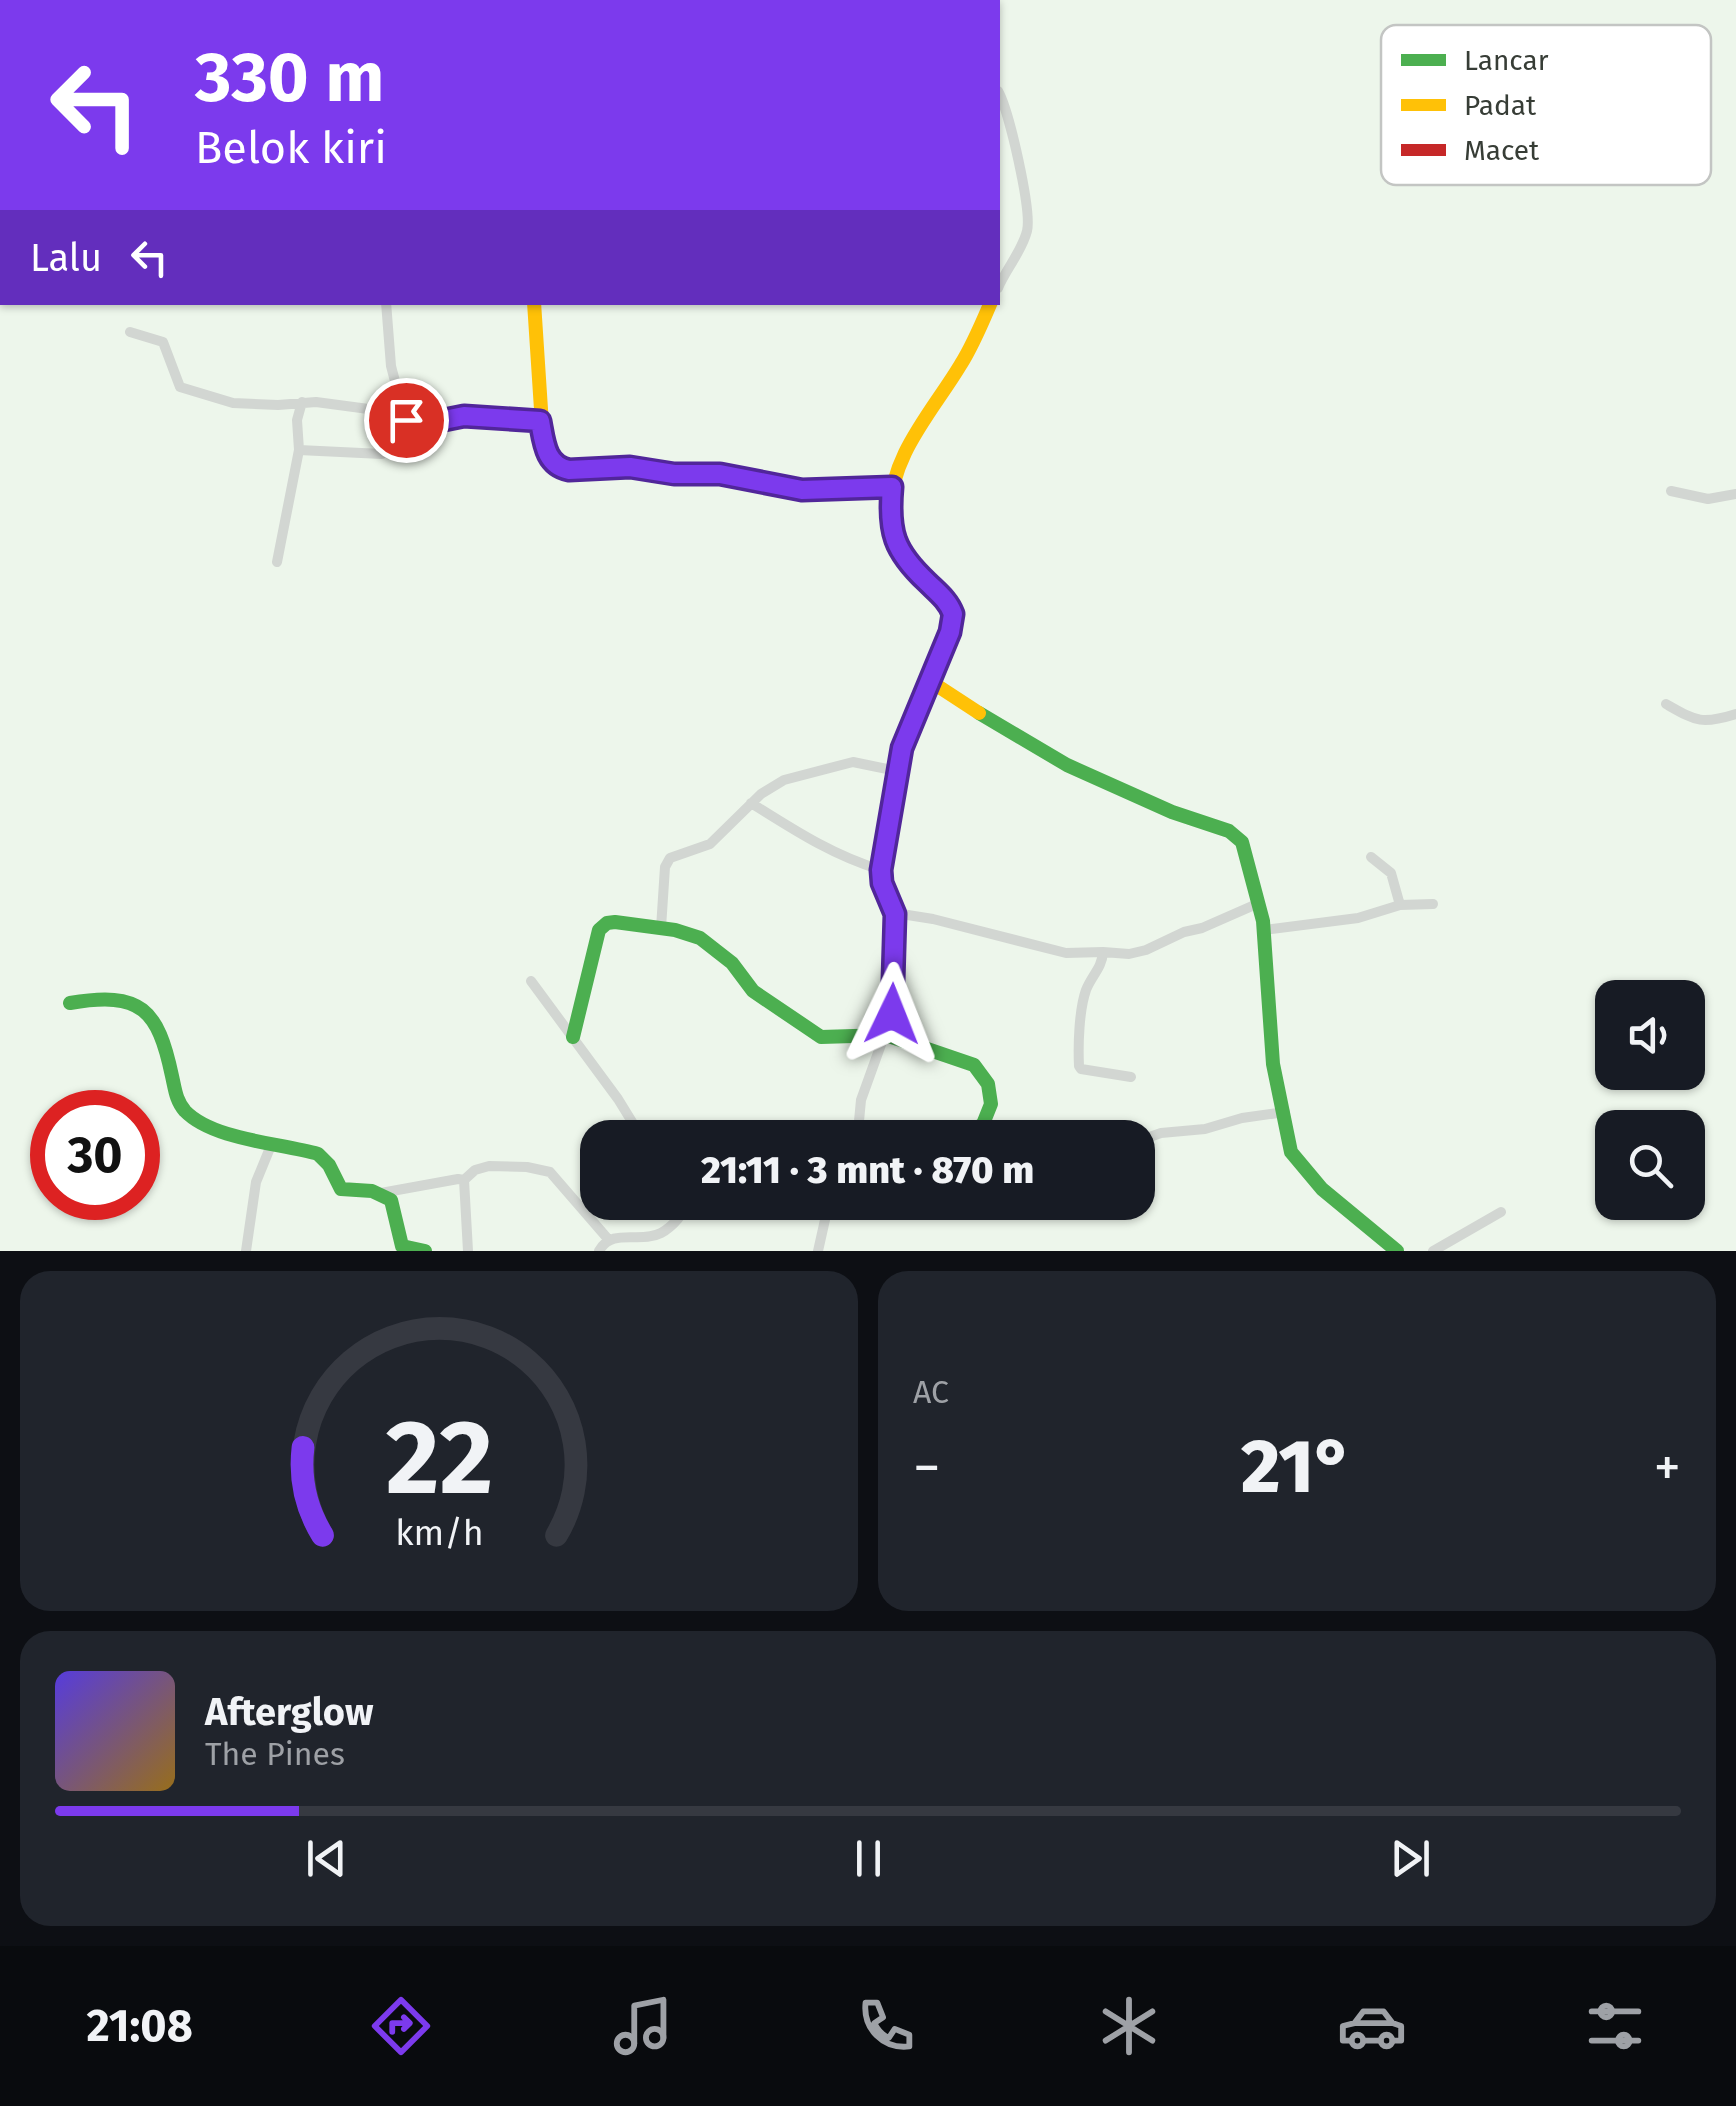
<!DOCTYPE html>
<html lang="id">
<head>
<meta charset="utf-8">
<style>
	:root { --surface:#171b24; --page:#20242c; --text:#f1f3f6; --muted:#9ea1a6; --line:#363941; --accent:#7c3aed }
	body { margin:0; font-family:"Fira Sans",sans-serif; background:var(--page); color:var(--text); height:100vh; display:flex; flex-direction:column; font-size:38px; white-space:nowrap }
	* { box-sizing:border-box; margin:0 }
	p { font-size:32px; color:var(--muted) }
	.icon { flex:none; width:55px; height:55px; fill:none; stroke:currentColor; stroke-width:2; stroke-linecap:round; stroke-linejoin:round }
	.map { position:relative; height:1251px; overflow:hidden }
	.side { display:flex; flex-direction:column; gap:20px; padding:20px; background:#0d0f14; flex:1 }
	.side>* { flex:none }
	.banner { position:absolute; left:0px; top:0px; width:1000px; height:305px; box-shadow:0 2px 8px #0004; background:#7c3aed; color:#fff; overflow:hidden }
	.controls { position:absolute; left:1595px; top:980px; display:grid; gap:20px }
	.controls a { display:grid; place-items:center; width:110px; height:110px; border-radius:20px; background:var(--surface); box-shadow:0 2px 8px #0004; font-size:50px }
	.speed { position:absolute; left:30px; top:1090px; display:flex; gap:20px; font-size:50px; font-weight:700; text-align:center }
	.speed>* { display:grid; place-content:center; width:130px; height:130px; border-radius:50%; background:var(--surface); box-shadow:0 2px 8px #0004; line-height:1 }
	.speed .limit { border:15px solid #d22; background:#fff; color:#111 }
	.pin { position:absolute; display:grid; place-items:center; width:85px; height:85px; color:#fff; margin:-42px; border:5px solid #fff; border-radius:50%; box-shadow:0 2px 10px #0007 }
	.me { position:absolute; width:110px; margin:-55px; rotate:2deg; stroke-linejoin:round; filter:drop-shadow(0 0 8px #0008) }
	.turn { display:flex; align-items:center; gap:35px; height:210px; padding:0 30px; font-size:45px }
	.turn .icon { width:130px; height:130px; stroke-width:2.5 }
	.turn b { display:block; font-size:70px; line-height:85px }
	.then { display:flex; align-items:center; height:95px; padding:0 30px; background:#0003; gap:20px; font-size:38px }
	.big { font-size:75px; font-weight:800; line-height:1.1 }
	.side .widget { flex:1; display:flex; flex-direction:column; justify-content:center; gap:15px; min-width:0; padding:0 35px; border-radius:30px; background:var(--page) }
	.side .dial { align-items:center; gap:0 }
	.dial svg { height:260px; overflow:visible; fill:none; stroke:var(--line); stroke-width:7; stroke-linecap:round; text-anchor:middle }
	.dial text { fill:var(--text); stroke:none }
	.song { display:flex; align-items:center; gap:30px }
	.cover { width:120px; height:120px; border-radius:15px; background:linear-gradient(135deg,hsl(250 70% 55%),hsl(40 70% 35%)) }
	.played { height:10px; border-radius:5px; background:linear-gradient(90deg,var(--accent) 15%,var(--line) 15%) }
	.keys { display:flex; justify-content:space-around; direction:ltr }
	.heat { display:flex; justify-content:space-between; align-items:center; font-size:55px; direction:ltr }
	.side .tiles { flex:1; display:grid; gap:20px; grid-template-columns:1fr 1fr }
	.widget:last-child { grid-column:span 2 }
	.trip { position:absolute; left:580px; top:1120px; width:575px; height:100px; border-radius:30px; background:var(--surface); box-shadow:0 2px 8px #0004; font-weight:800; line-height:100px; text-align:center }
	.tabs { display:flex; height:160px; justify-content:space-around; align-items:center; background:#090b0e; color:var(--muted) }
	.tabs .icon { width:70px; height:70px }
	.tabs .active { color:var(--accent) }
	.tabs b { font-size:45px; color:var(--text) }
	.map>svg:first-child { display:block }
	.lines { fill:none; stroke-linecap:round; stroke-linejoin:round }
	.street { stroke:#d2d6d2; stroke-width:10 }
	.fast { stroke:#4caf50; stroke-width:14 }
	.slow { stroke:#ffc107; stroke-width:14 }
	.jam { stroke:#c62828; stroke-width:14 }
	.route-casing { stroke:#51269a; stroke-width:25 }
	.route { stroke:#7c3aed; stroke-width:18 }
	.key { fill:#fff; stroke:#c3c5c3; stroke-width:2.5 }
	.key-label { font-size:28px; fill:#373d36 }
</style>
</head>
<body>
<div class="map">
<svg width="1736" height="1251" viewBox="0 0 1736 1251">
	<rect width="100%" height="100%" fill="#edf6eb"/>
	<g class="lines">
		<path class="street" d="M 326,0 L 327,2
			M 870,0 L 871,2
			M 77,2 L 78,0
			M 998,91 C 1009,110 1032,211 1027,231 C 1022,251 1006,269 998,288
			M 386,302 L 391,366 L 396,385 L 391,412
			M 130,332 L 163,342 L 180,387 L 233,403 L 278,405 L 316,402 L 391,412 L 406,420 L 426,423 L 464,416 L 540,421
			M 299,450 L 382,454 L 390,445 L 397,414
			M 1671,491 L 1708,499 L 1736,494
			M 277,562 L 299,450 L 297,420 L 302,402
			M 1666,704 C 1696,721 1701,725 1736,714
			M 751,803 C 794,830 832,855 881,870
			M 1371,857 L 1391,873 L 1400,905
			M 895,913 L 933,919 L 1066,953 L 1103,952
			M 661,928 L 665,867 L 670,858 L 710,844 L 761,794 L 784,780 L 853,762 L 897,771
			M 1264,930 L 1358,918 L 1400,905 L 1433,904
			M 531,981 L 618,1099 L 642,1138
			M 1131,1077 L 1081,1069 L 1079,1066 C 1078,1045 1079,1010 1086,990 C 1092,975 1102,968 1103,952 L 1129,954 L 1146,950 L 1184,932 L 1202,928 L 1259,903
			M 865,1138 L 859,1121 L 861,1100 L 892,1014 L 895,920 L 881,870 L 902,749 L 930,681
			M 1138,1141 L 1161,1133 L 1205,1129 L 1242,1118 L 1285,1112
			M 464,1180 L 475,1170 L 489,1166 L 527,1167 L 550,1172 L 608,1239
			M 381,1193 L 458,1179 L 464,1180 L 468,1251
			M 246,1251 L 256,1182 L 272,1143
			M 599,1251 C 612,1227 640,1244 661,1233 C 674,1226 682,1214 690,1202
			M 818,1251 L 829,1202
			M 1433,1251 L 1501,1212"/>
		<path class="fast" d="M 0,144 L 2,143
			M 979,713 L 1067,765 L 1172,812 L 1229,831 L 1242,842 L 1263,921 L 1273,1064 L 1291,1152 L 1322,1189 L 1397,1251
			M 70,1003 C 141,991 158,1009 172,1076 C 175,1089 176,1101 185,1111 C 213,1140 280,1143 318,1154 L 329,1165 L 341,1189 L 372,1191 L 391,1200 L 402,1246 L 425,1251
			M 573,1037 L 599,930 L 607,923 L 615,922 L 675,930 L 700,938 L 732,963 L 753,991 L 821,1037 L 886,1035 L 974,1065 L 988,1084 L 991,1104 L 983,1124 L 964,1138"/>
		<path class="slow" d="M 534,302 L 543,440 L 552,460 L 561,468 L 630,467 L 674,474 L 720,474 L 802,490 L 892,487
			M 979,713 L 930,681 C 938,662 955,638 953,616 C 949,581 891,565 890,515 C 889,456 933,411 961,364 C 973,345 982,323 991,302"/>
		<path class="jam" d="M 404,2 L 409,0"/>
	</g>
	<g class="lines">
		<defs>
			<path id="route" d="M 406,420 L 434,422 L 464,416 L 540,421 C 544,442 545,465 569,470 L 630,467 L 674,474 L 720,474 L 802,490 L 892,487 C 888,532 894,551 927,582 C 937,592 948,600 953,614 L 950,632 L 902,748 L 881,870 L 882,883 L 895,914 L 892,1014"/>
		</defs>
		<use href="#route" class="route-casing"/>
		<use href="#route" class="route"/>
	</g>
	<rect x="1381" y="25" width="330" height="160" rx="15" class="key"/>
	<rect x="1401" y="54" width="45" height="12" fill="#4caf50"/>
	<rect x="1401" y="99" width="45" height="12" fill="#ffc107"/>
	<rect x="1401" y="144" width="45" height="12" fill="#c62828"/>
	<g class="key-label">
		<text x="1464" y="70">Lancar</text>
		<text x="1464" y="115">Padat</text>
		<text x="1464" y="160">Macet</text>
	</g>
</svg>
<div class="controls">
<a><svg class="icon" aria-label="sound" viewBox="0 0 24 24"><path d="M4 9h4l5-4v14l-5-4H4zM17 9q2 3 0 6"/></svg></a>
<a><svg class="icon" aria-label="search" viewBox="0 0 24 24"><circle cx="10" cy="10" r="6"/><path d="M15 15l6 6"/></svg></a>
</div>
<div class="speed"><div class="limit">30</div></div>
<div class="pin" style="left:406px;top:420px;background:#d93025"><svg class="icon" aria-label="arrive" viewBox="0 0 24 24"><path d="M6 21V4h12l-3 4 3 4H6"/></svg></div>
<svg class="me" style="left:892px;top:1014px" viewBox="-20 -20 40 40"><path d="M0-17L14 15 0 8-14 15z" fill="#7c3aed" stroke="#fff" stroke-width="4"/></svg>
<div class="trip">21:11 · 3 mnt · 870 m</div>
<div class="banner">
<div class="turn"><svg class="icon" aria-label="left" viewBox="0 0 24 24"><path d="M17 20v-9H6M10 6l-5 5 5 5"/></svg><div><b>330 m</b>Belok kiri</div></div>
<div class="then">Lalu<svg class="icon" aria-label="left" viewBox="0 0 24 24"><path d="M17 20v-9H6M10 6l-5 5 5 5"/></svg></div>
</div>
</div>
<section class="side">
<div class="tiles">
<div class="widget dial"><svg viewBox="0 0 100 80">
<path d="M14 69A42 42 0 1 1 86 69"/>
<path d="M14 69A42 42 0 0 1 8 42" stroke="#7c3aed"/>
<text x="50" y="56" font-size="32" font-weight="700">22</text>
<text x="50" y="72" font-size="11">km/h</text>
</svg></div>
<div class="widget"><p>AC</p>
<div class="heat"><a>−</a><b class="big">21°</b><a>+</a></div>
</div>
<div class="widget">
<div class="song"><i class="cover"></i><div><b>Afterglow</b><p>The Pines</p></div></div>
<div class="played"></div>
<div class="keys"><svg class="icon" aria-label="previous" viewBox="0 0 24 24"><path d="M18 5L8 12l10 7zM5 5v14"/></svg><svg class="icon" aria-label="pause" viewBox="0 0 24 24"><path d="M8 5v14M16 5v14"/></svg><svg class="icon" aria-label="next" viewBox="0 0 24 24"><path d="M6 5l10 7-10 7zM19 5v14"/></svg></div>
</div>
</div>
</section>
<nav class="tabs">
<b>21:08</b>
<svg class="icon active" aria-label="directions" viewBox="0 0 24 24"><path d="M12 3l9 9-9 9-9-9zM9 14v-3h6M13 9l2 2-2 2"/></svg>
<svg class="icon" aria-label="music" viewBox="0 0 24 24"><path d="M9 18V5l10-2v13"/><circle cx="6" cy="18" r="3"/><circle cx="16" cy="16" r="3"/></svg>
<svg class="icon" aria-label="phone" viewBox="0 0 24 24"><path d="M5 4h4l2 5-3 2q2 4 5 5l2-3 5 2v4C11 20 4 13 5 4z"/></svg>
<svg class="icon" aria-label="climate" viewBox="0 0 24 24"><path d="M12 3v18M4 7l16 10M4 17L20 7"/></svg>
<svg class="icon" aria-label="car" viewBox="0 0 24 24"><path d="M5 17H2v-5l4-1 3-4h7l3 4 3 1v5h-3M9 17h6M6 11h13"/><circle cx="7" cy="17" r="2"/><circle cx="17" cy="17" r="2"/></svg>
<svg class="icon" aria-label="filters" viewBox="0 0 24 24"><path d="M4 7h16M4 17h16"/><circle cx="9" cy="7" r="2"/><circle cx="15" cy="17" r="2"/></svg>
</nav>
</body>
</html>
